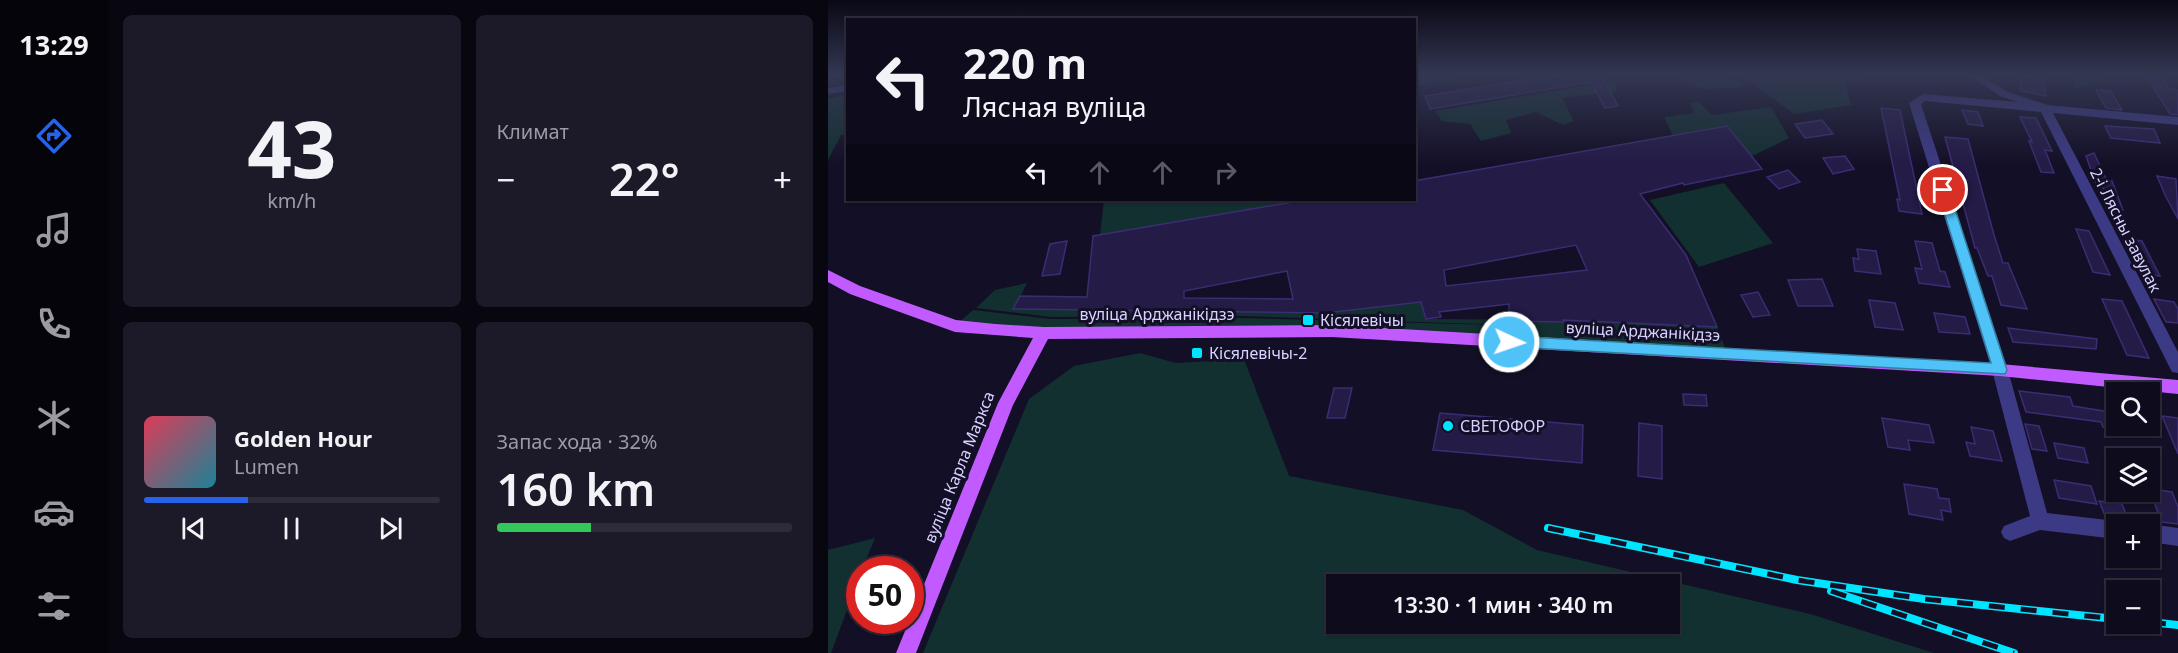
<!DOCTYPE html>
<html lang="ru">
<head>
<meta charset="utf-8">
<style>
	:root { --surface:#0e0b1c; --page:#1c1929; --text:#f1f3f6; --muted:#9b9ba3; --line:#2e2b3b; --accent:#2563eb }
	body { margin:0; font-family:"Noto Sans",sans-serif; background:var(--page); color:var(--text); height:100vh; display:flex; flex-direction:column; font-size:22px; white-space:nowrap }
	* { box-sizing:border-box; margin:0 }
	p { font-size:20px; color:var(--muted) }
	.icon { flex:none; width:33px; height:33px; fill:none; stroke:currentColor; stroke-width:2; stroke-linecap:round; stroke-linejoin:round }
	.map { position:relative; flex:1; overflow:hidden }
	.drawer { display:flex; flex-direction:column; gap:15px; padding:15px; background:#08060f; width:720px }
	.drawer>* { flex:none }
	.hud { position:absolute; left:18px; top:18px; width:570px; height:183px; border-radius:0px; box-shadow:0 2px 4px #0004,0 0 0 2px var(--line); background:#0e0b1c; color:var(--text); overflow:hidden }
	.buttons { position:absolute; left:1278px; top:382px; display:grid; gap:12px }
	.buttons a { display:grid; place-items:center; width:54px; height:54px; border-radius:0px; background:var(--surface); box-shadow:0 2px 4px #0004,0 0 0 2px var(--line); font-size:30px }
	.speed { position:absolute; left:18px; top:556px; display:flex; gap:12px; font-size:30px; font-weight:700; text-align:center }
	.speed>* { display:grid; place-content:center; width:78px; height:78px; border-radius:50%; background:var(--surface); box-shadow:0 2px 4px #0004,0 0 0 2px var(--line); line-height:1 }
	.speed .limit { border:9px solid #d22; background:#fff; color:#111 }
	.pin { position:absolute; display:grid; place-items:center; width:51px; height:51px; color:#fff; margin:-26px; border:3px solid #fff; border-radius:50%; box-shadow:0 2px 6px #0007 }
	.me { position:absolute; width:66px; margin:-33px; rotate:93deg; stroke-linejoin:round; filter:drop-shadow(0 0 4px #0008) }
	.turn { display:flex; align-items:center; gap:21px; height:126px; padding:0 18px; font-size:27px }
	.turn .icon { width:78px; height:78px; stroke-width:2.5 }
	.turn b { display:block; font-size:42px; line-height:51px }
	.lanes { display:flex; align-items:center; height:57px; padding:0 18px; background:#0003; justify-content:center; gap:30px; direction:ltr }
	.lanes .off { opacity:.35 }
	.big { font-size:45px; font-weight:600; line-height:1.1 }
	.drawer .card { flex:1; display:flex; flex-direction:column; justify-content:center; gap:9px; min-width:0; padding:0 21px; border-radius:9px; background:var(--page) }
	.drawer .dial { align-items:center; gap:0 }
	.dial b { font-size:78px; line-height:1 }
	.song { display:flex; align-items:center; gap:18px }
	.cover { width:72px; height:72px; border-radius:9px; background:linear-gradient(135deg,hsl(350 70% 55%),hsl(190 70% 35%)) }
	.played { height:6px; border-radius:3px; background:linear-gradient(90deg,var(--accent) 35%,var(--line) 35%) }
	.keys { display:flex; justify-content:space-around; direction:ltr }
	.heat { display:flex; justify-content:space-between; align-items:center; font-size:33px; direction:ltr }
	.charge { height:9px; border-radius:4px; background:linear-gradient(90deg,#34c759 32%,var(--line) 0) }
	.drawer .tiles { flex:1; display:grid; gap:15px; grid-template-columns:repeat(2,1fr) }
	.trip { position:absolute; left:498px; top:574px; width:354px; height:60px; border-radius:0px; background:var(--surface); box-shadow:0 2px 4px #0004,0 0 0 2px var(--line); font-weight:600; line-height:60px; text-align:center }
	main { display:flex; flex:1; min-height:0 }
	.tab-bar { display:flex; flex-direction:column; width:108px; justify-content:space-around; align-items:center; background:#06040b; color:var(--muted) }
	.tab-bar .icon { width:42px; height:42px }
	.tab-bar .current { color:var(--accent) }
	.tab-bar b { font-size:27px; color:var(--text) }
	.map>svg:first-child { display:block }
	.green { fill:#12302f; fill-rule:evenodd }
	.building { fill:#241b47; stroke:#3b2d73; stroke-width:1.5; fill-rule:evenodd }
	.lines { fill:none; stroke-linecap:round; stroke-linejoin:round }
	.minor { fill:#3d3a85; fill-rule:evenodd }
	.major { fill:#c25bff; fill-rule:evenodd }
	.rail-casing { stroke:#00e5ff; stroke-width:8 }
	.rail { stroke:#130f26; stroke-width:5; stroke-dasharray:16; stroke-linecap:butt }
	.route { fill:#4fc3f7; stroke:#337fa1; stroke-width:1.5 }
	.poi-dot { fill:#00e5ff; stroke:#130f26; stroke-width:2 }
	.labels { text-anchor:middle; dominant-baseline:central; stroke-width:6; stroke-linejoin:round; paint-order:stroke }
	.street-label { font-size:16px; fill:#d9d4ff; stroke:#130f26 }
	.poi-label { font-size:16px; fill:#d9d4ff; stroke:#130f26; text-anchor:start }
</style>
</head>
<body>
<main>
<nav class="tab-bar">
<b>13:29</b>
<svg class="icon current" aria-label="directions" viewBox="0 0 24 24"><path d="M12 3l9 9-9 9-9-9zM9 14v-3h6M13 9l2 2-2 2"/></svg>
<svg class="icon" aria-label="music" viewBox="0 0 24 24"><path d="M9 18V5l10-2v13"/><circle cx="6" cy="18" r="3"/><circle cx="16" cy="16" r="3"/></svg>
<svg class="icon" aria-label="phone" viewBox="0 0 24 24"><path d="M5 4h4l2 5-3 2q2 4 5 5l2-3 5 2v4C11 20 4 13 5 4z"/></svg>
<svg class="icon" aria-label="climate" viewBox="0 0 24 24"><path d="M12 3v18M4 7l16 10M4 17L20 7"/></svg>
<svg class="icon" aria-label="car" viewBox="0 0 24 24"><path d="M5 17H2v-5l4-1 3-4h7l3 4 3 1v5h-3M9 17h6M6 11h13"/><circle cx="7" cy="17" r="2"/><circle cx="17" cy="17" r="2"/></svg>
<svg class="icon" aria-label="filters" viewBox="0 0 24 24"><path d="M4 7h16M4 17h16"/><circle cx="9" cy="7" r="2"/><circle cx="15" cy="17" r="2"/></svg>
</nav>
<section class="drawer">
<div class="tiles">
<div class="card dial"><b>43</b><p>km/h</p></div>
<div class="card"><p>Климат</p>
<div class="heat"><a>−</a><b class="big">22°</b><a>+</a></div>
</div>
<div class="card">
<div class="song"><i class="cover"></i><div><b>Golden Hour</b><p>Lumen</p></div></div>
<div class="played"></div>
<div class="keys"><svg class="icon" aria-label="previous" viewBox="0 0 24 24"><path d="M18 5L8 12l10 7zM5 5v14"/></svg><svg class="icon" aria-label="pause" viewBox="0 0 24 24"><path d="M8 5v14M16 5v14"/></svg><svg class="icon" aria-label="next" viewBox="0 0 24 24"><path d="M6 5l10 7-10 7zM19 5v14"/></svg></div>
</div>
<div class="card"><p>Запас хода · 32%</p><b class="big">160 km</b><div class="charge"></div></div>
</div>
</section>
<div class="map">
<svg width="1350" height="653" viewBox="0 0 1350 653">
	<rect width="100%" height="100%" fill="#130f26"/>
	<path class="green" d="M 586,74 L 648,74 L 648,77 L 587,86 Z
		M 852,74 L 881,74 L 913,81 L 916,87 L 878,89 L 849,79 Z
		M 913,74 L 1073,74 L 1017,82 L 1023,105 L 966,114 Z
		M 1248,74 L 1299,74 L 1245,89 Z
		M 788,81 L 788,91 L 734,98 L 746,121 L 735,125 L 708,112 L 678,120 L 683,133 L 653,141 L 642,124 L 614,121 L 607,111 Z
		M 19,95 L 19,135 L 13,135 L 0,160 L 0,99 Z
		M 871,102 L 884,115 L 943,107 L 961,138 L 924,156 L 899,126 L 845,136 L 836,117 L 866,113 L 862,103 Z
		M 896,183 L 945,243 L 871,267 L 822,200 Z
		M 276,200 L 477,200 L 272,235 Z
		M 199,283 L 186,309 L 497,313 L 593,302 L 598,319 L 742,320 L 889,327 L 893,335 L 744,328 L 893,337 L 899,354 L 504,331 L 127,326 L 145,310 L 223,319 L 412,318 L 710,326 L 413,316 L 223,317 L 148,308 L 167,290 Z
		M 312,353 L 348,363 L 416,359 L 461,476 L 635,510 L 709,550 L 982,614 L 1106,653 L 95,653 L 201,399 L 246,366 ZM 508,585 L 842,585 L 842,624 L 508,624 Z
		M 47,538 L 34,570 L 32,570 L 31,578 L 3,653 L 0,653 L 0,550 Z"/>
	<path class="building" d="M 736,74 L 776,74 L 776,80 L 790,106 L 777,108 L 763,82 L 602,109 L 597,96 Z
		M 1193,74 L 1216,79 L 1218,96 L 1193,91 Z
		M 1318,76 L 1333,77 L 1341,89 L 1350,90 L 1350,115 L 1342,114 Z
		M 1268,90 L 1283,91 L 1294,110 L 1278,108 Z
		M 1053,108 L 1072,110 L 1094,214 L 1071,211 L 1069,199 L 1072,200 Z
		M 1134,110 L 1150,112 L 1155,126 L 1140,124 Z
		M 1192,117 L 1208,118 L 1224,151 L 1217,150 L 1226,173 L 1213,172 L 1201,141 L 1204,142 Z
		M 994,120 L 1005,134 L 977,138 L 967,124 Z
		M 899,126 L 934,169 L 856,185 L 855,183 L 812,194 L 858,255 L 889,327 L 735,320 L 735,322 L 681,321 L 681,304 L 611,312 L 613,317 L 598,319 L 593,302 L 497,313 L 185,309 L 192,296 L 259,297 L 265,236 L 477,200 L 586,200 L 586,181 ZM 748,245 L 759,270 L 618,286 L 616,270 ZM 459,271 L 465,299 L 356,298 L 356,291 Z
		M 1277,126 L 1326,129 L 1332,143 L 1283,138 Z
		M 1117,137 L 1140,139 L 1166,235 L 1175,263 L 1180,263 L 1199,309 L 1173,305 L 1164,276 L 1160,276 L 1149,248 L 1147,248 Z
		M 1266,153 L 1279,181 L 1284,181 L 1295,210 L 1286,214 L 1275,188 L 1269,187 L 1258,156 Z
		M 1017,156 L 1026,169 L 1005,174 L 995,158 Z
		M 960,170 L 972,182 L 951,189 L 939,177 Z
		M 1329,176 L 1348,179 L 1350,219 L 1337,195 Z
		M 1248,229 L 1261,231 L 1282,275 L 1265,272 Z
		M 1299,239 L 1314,241 L 1332,276 L 1316,274 Z
		M 239,241 L 232,274 L 214,276 L 222,244 Z
		M 1087,241 L 1104,243 L 1112,271 L 1117,272 L 1122,287 L 1091,283 L 1087,268 L 1094,269 Z
		M 1029,249 L 1048,251 L 1053,274 L 1027,271 L 1025,258 L 1031,259 Z
		M 994,279 L 1005,306 L 970,306 L 960,280 Z
		M 930,292 L 942,315 L 925,317 L 913,295 Z
		M 1274,299 L 1294,301 L 1321,358 L 1299,355 Z
		M 1326,299 L 1346,302 L 1350,309 L 1350,323 L 1338,322 Z
		M 1041,300 L 1067,303 L 1075,330 L 1047,327 Z
		M 1106,313 L 1137,317 L 1142,334 L 1111,332 Z
		M 1180,328 L 1269,339 L 1268,349 L 1185,342 Z
		M 506,388 L 524,388 L 517,418 L 499,418 Z
		M 1191,391 L 1242,397 L 1245,406 L 1288,413 L 1288,430 L 1275,427 L 1273,422 L 1198,412 Z
		M 855,394 L 878,395 L 879,406 L 856,405 Z
		M 612,413 L 755,425 L 754,463 L 605,450 Z
		M 1334,416 L 1350,418 L 1350,454 Z
		M 1054,418 L 1101,425 L 1106,443 L 1080,440 L 1082,450 L 1060,447 Z
		M 811,423 L 834,426 L 834,479 L 810,476 Z
		M 1197,424 L 1211,426 L 1219,451 L 1204,449 Z
		M 1143,427 L 1165,431 L 1174,461 L 1142,456 L 1138,442 L 1147,444 Z
		M 1226,443 L 1256,448 L 1260,463 L 1230,458 Z
		M 1226,480 L 1263,486 L 1269,504 L 1231,498 Z
		M 1076,484 L 1109,489 L 1111,498 L 1121,499 L 1123,512 L 1113,510 L 1115,520 L 1081,514 Z
		M 1322,489 L 1344,492 L 1350,507 L 1350,524 L 1333,522 Z
		M 1271,501 L 1294,504 L 1302,524 L 1278,518 Z"/>
	<g class="lines">
		<path class="minor" d="M 0,74 L 10,74 L 0,82 Z
			M 1139,74 L 1151,74 L 1180,92 L 1220,105 L 1350,117 L 1350,125 L 1225,113 L 1350,352 L 1350,373 L 1344,372 L 1213,112 L 1097,101 L 1093,104 L 1180,370 L 1219,513 L 1288,521 L 1295,525 L 1288,525 L 1288,539 L 1212,530 L 1182,541 L 1176,538 L 1173,532 L 1176,526 L 1202,516 L 1164,370 L 1081,103 L 1095,94 L 1190,102 L 1172,96 Z
			M 20,85 L 20,91 L 0,94 L 0,88 Z
			M 1322,524 L 1350,528 L 1350,546 L 1322,542 L 1320,525 Z"/>
		<path class="major" d="M 0,270 L 32,286 L 128,320 L 167,324 L 216,327 L 504,325 L 1172,364 L 1350,380 L 1350,394 L 1172,376 L 504,337 L 220,339 L 185,405 L 88,653 L 68,653 L 170,403 L 205,338 L 127,332 L 22,294 L 0,282 Z"/>
		<defs>
			<path id="rail" d="M 720,528 L 969,580 L 1096,599 L 1288,619
				M 1003,591 L 1186,653
				M 1322,622 L 1350,625"/>
		</defs>
		<use href="#rail" class="rail-casing"/>
		<use href="#rail" class="rail"/>
	</g>
	<linearGradient id="sky" x2="0" y2="1"><stop stop-color="#0a0815"/><stop offset="0.45" stop-color="#333752"/><stop offset="1" stop-color="#333752" stop-opacity="0"/></linearGradient>
	<rect width="1350" height="165" fill="url(#sky)"/>
	<path class="route" d="M 1115,186 L 1121,190 L 1179,370 L 1177,374 L 681,347 L 674,342 L 681,336 L 1163,363 L 1109,190 Z"/>
	<g class="poi-dot">
		<rect x="474" y="314" width="12" height="12" rx="3"/>
		<rect x="363" y="347" width="12" height="12" rx="3"/>
		<circle cx="620" cy="426" r="6"/>
	</g>
	<g class="labels">
		<g class="street-label">
			<text transform="translate(1298 230) rotate(63)">2-і Лясны завулак</text>
			<text x="329" y="314">вуліца Арджанікідзэ</text>
			<text transform="translate(815 331) rotate(3)">вуліца Арджанікідзэ</text>
			<text transform="translate(131 467) rotate(-68)">вуліца Карла Маркса</text>
		</g>
		<g class="poi-label">
			<text x="492" y="320">Кісялевічы</text>
			<text x="381" y="353">Кісялевічы-2</text>
			<text x="632" y="426">СВЕТОФОР</text>
		</g>
	</g>
</svg>
<div class="buttons">
<a><svg class="icon" aria-label="search" viewBox="0 0 24 24"><circle cx="10" cy="10" r="6"/><path d="M15 15l6 6"/></svg></a>
<a><svg class="icon" aria-label="layers" viewBox="0 0 24 24"><path d="M12 4l9 5-9 5-9-5zM3 14l9 5 9-5"/></svg></a>
<a>+</a>
<a>−</a>
</div>
<div class="speed"><div class="limit">50</div></div>
<div class="pin" style="left:1115px;top:190px;background:#d93025"><svg class="icon" aria-label="arrive" viewBox="0 0 24 24"><path d="M6 21V4h12l-3 4 3 4H6"/></svg></div>
<svg class="me" style="left:681px;top:342px" viewBox="-20 -20 40 40"><circle r="17" fill="#4fc3f7" stroke="#fff" stroke-width="3"/><path d="M0-11L8 9 0 5-8 9z" fill="#fff"/></svg>
<div class="trip">13:30 · 1 мин · 340 m</div>
<div class="hud">
<div class="turn"><svg class="icon" aria-label="left" viewBox="0 0 24 24"><path d="M17 20v-9H6M10 6l-5 5 5 5"/></svg><div><b>220 m</b>Лясная вуліца</div></div>
<div class="lanes"><svg class="icon" aria-label="left" viewBox="0 0 24 24"><path d="M17 20v-9H6M10 6l-5 5 5 5"/></svg><svg class="icon off" aria-label="ahead" viewBox="0 0 24 24"><path d="M12 20V5M6 11l6-6 6 6"/></svg><svg class="icon off" aria-label="ahead" viewBox="0 0 24 24"><path d="M12 20V5M6 11l6-6 6 6"/></svg><svg class="icon off" aria-label="right" viewBox="0 0 24 24"><path d="M7 20v-9h11M14 6l5 5-5 5"/></svg></div>
</div>
</div>
</main>
</body>
</html>
